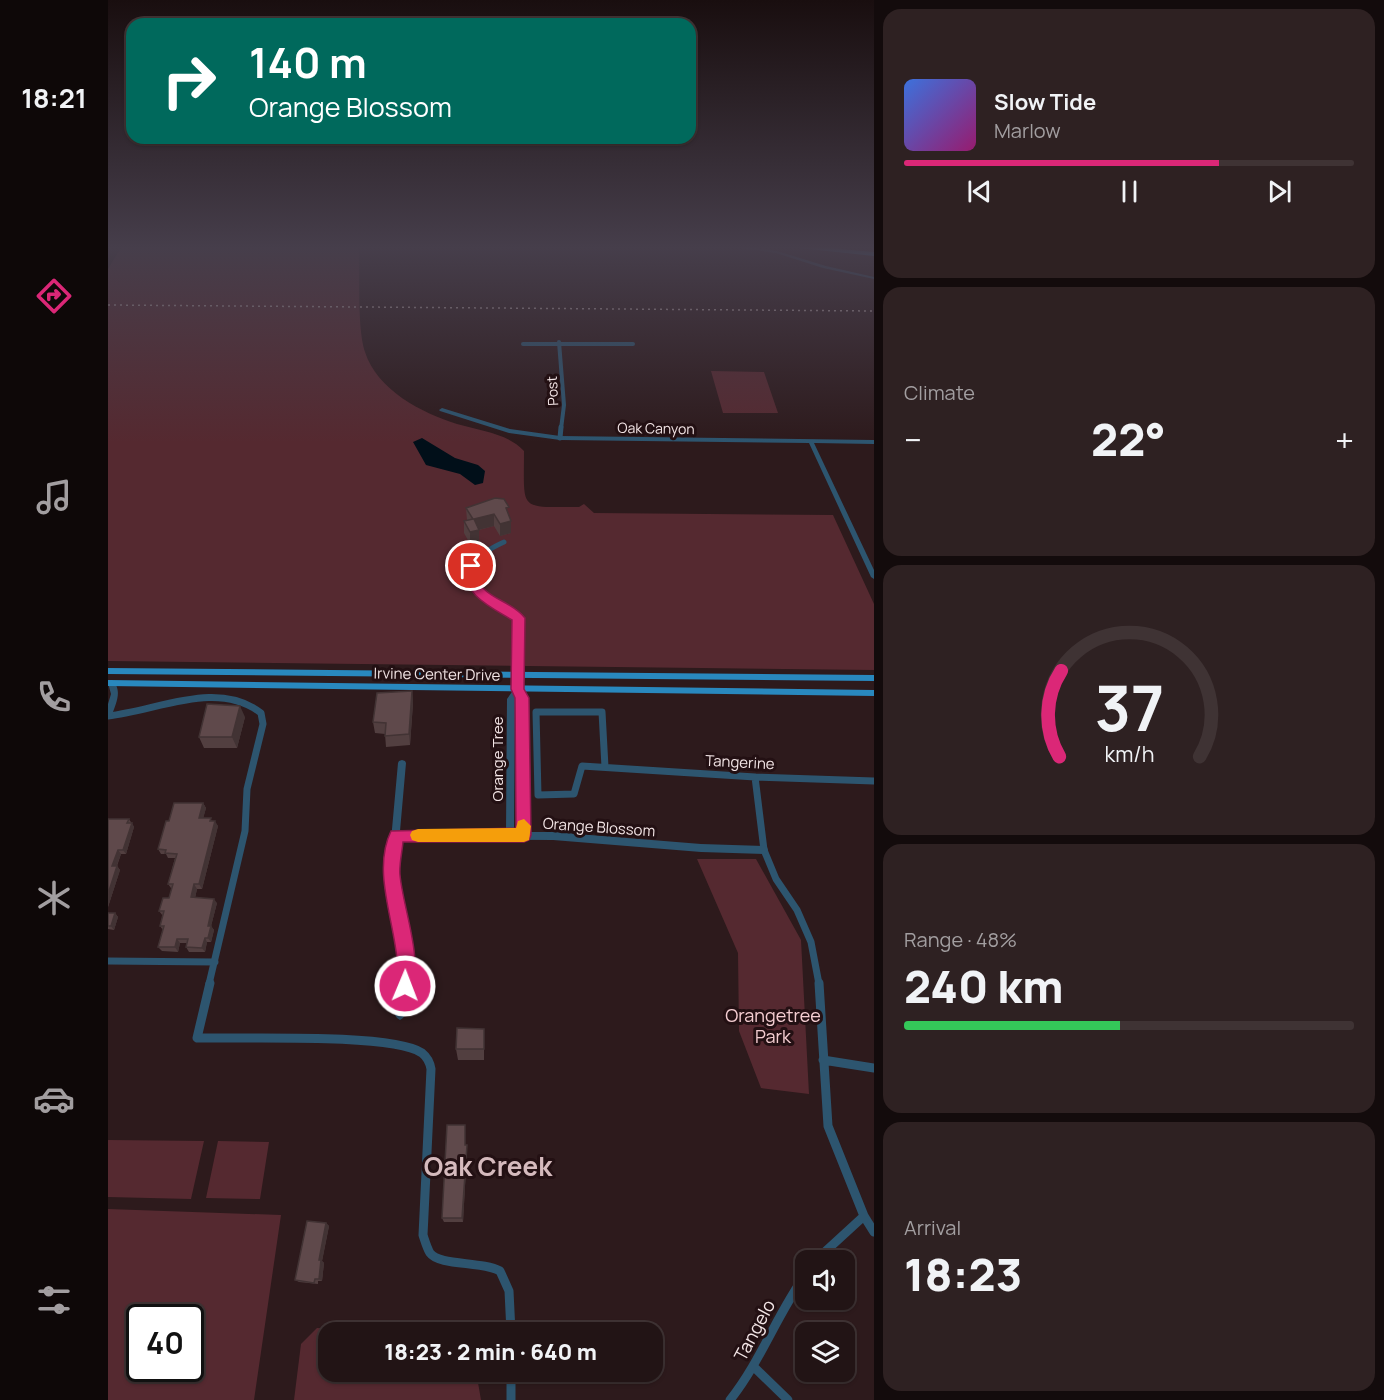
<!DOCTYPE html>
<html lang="en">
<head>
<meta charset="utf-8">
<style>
	:root { --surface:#221415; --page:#2e2122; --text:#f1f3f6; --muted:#a29ea0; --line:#3f3334; --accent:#db2777 }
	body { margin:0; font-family:Manrope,sans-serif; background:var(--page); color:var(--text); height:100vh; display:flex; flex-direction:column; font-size:22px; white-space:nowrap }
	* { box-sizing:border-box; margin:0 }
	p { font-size:20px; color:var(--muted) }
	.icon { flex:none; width:33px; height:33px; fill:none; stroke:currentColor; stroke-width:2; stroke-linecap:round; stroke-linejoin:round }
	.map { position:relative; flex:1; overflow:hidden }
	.side { display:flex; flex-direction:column; gap:9px; padding:9px; background:#130b0c; width:510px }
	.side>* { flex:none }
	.guide { position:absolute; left:18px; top:18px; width:570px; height:126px; border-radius:18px; box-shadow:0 2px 4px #0004,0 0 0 2px var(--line); background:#00695c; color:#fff; overflow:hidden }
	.buttons { position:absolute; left:687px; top:1250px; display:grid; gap:12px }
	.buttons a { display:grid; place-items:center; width:60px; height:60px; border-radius:12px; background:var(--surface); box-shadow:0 2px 4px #0004,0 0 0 2px var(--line); font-size:30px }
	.speed { position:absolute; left:18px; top:1304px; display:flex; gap:12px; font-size:30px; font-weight:700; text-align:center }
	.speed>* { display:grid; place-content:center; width:78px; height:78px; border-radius:50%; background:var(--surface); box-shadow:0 2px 4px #0004,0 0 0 2px var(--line); line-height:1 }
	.speed .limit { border:3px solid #111; border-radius:9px; background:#fff; color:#111 }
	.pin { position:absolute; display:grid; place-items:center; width:51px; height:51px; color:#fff; margin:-26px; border:3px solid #fff; border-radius:50%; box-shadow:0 2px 6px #0007 }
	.me { position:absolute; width:66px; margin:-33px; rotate:1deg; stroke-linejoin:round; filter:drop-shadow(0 0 4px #0008) }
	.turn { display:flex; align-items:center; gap:21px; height:126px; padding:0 24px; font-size:27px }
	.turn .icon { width:78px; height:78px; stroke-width:2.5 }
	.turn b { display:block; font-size:42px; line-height:51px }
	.big { font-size:45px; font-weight:800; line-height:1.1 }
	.side .tile { flex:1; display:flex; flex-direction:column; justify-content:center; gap:9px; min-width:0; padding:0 21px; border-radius:18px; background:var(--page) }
	.side .dial { align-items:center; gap:0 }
	.dial svg { height:156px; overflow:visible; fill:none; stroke:var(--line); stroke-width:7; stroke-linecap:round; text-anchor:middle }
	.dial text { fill:var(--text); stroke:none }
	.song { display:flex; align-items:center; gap:18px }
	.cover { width:72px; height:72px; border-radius:9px; background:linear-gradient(135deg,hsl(220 70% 55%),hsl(320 70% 35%)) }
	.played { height:6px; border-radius:3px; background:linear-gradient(90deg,var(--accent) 70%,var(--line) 70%) }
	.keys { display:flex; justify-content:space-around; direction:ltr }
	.heat { display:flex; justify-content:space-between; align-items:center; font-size:33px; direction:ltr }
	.charge { height:9px; border-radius:4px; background:linear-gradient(90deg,#34c759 48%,var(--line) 0) }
	.trip { position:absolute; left:210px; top:1322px; width:345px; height:60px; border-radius:18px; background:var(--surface); box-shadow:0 2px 4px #0004,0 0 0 2px var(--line); font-weight:800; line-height:60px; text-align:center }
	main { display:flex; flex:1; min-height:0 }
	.dock { display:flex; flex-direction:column; width:108px; justify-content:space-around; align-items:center; background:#0e0808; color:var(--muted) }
	.dock .icon { width:42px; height:42px }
	.dock .on { color:var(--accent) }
	.dock b { font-size:27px; color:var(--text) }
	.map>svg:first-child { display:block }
	.green { fill:#552930; fill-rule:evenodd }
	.water { fill:#010f19 }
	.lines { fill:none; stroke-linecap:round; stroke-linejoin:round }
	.minor-far3 { stroke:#2d556f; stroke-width:4 }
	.minor-far2 { stroke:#2d556f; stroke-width:5 }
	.minor-far1 { stroke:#2d556f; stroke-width:7 }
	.minor { stroke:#2d556f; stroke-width:9 }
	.tertiary { fill:#2d556f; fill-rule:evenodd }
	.primary { fill:#2988be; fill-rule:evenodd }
	.motorway { fill:#229dde; fill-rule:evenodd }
	.rail { stroke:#b2a2a3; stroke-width:1.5; stroke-dasharray:2 4; stroke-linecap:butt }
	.wall { fill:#523f40 }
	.shaded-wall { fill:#423334 }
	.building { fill:#5f494b; stroke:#423334; stroke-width:1.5 }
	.route { fill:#db2777; stroke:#8e194d; stroke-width:1.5 }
	.slow { fill:#f59e0b }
	.labels { text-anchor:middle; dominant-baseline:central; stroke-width:6; stroke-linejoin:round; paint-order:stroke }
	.far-street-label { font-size:14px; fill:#f3e5e6; stroke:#231013 }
	.street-label { font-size:15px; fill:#f3e5e6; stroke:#231013 }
	.near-park-label { font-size:18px; fill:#f5ced2; stroke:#231013 }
	.near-street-label { font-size:18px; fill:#f3e5e6; stroke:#231013 }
	.near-district-label { font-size:26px; font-weight:bold; fill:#d5babd; stroke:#231013 }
</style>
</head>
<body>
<main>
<nav class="dock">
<b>18:21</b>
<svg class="icon on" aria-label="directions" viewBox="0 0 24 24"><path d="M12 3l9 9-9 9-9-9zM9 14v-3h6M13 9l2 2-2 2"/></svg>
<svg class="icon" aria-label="music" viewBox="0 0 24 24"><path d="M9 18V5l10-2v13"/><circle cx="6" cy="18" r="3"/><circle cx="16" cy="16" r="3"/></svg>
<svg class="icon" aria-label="phone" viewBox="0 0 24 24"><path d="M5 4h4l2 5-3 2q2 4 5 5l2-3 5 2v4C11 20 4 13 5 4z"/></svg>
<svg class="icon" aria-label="climate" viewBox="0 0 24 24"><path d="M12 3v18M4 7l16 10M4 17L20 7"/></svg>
<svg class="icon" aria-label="car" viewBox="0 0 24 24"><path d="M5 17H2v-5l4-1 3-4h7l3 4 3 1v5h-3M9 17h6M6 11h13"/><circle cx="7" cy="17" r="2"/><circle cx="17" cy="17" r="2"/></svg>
<svg class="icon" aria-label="filters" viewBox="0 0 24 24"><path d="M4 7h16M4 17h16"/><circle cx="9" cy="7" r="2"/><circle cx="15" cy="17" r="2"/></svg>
</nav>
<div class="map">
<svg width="766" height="1400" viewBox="0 0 766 1400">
	<rect width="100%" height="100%" fill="#2d1a1c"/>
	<path class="green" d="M 14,246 L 251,246 C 252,274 249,328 257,352 C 269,390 314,413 349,424 C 373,431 399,433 416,451 C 416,512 410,507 471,507 L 476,504 L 486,513 L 725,515 L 766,604 L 766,670 L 0,661 L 0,269 Z
		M 603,371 L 656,372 L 670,413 L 615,413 Z
		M 589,859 L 648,859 L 693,940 L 701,1094 L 653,1088 L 631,1031 L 630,953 Z
		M 0,1140 L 96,1141 L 83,1199 L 0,1197 Z
		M 110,1141 L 161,1142 L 152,1199 L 98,1198 Z
		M 0,1209 L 173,1215 L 146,1400 L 0,1400 ZM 32,1317 L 82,1317 L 82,1368 L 32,1368 Z
		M 209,1328 L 327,1332 L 220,1332 L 220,1371 L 368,1371 L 373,1400 L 186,1400 L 193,1344 Z"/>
	<path class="water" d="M 314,438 L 347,458 L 370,465 L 377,471 L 375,483 L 367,485 L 352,474 L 318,465 L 305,442 Z"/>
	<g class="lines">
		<path class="minor-far3" d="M 451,342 L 456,405 L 453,429
			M 415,344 L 525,344"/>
		<path class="minor-far2" d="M 452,438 L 453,427
			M 396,542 C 383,548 370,555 364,568 C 353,594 396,606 411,618 L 409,669"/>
		<path class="minor-far1" d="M 409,674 L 409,667
			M 0,716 C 49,711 109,679 153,713 L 155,724 L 139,789 L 137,831 L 101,984
			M 497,767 L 494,712 L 428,712 L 430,795 L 466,794 L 474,766 L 647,777 L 766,781
			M 647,777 L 656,850 L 668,879 L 689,910 L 703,942 L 711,984
			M 0,961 L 107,962"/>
		<path class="minor" d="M 102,983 L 89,1038 C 131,1039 285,1033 314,1053 C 319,1057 322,1063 323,1069 L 315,1235 C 317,1241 319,1248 322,1253 C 331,1266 374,1261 392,1271 L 401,1291 L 403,1332
			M 711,983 L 720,1126 L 756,1216 L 766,1232
			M 715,1060 L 766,1068
			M 708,1260 L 756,1216
			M 646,1367 L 680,1400
			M 403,1371 L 403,1400
			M 622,1400 C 653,1361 669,1314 698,1274"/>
		<path class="tertiary" d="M 617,246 L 633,246 L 669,251 L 718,266 L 766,277 L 766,279 L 715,268 L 668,253 Z
			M 334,408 L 402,429 L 452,436 L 766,440 L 766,444 L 706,443 L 766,570 L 766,579 L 763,577 L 701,443 L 452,440 L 401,433 L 332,411 L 331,410 Z
			M 409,671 L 413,674 L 414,689 L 418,698 L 420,832 L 445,832 L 593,844 L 656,846 L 659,847 L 660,850 L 659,853 L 656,854 L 593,852 L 445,840 L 291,839 L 288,873 L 303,961 L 297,1015 L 295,1018 L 292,1020 L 289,1018 L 287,1015 L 293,961 L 280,873 L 290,763 L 291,761 L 294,760 L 297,761 L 298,763 L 292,831 L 398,832 L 399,699 L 406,689 L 405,674 ZM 409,696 L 410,698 L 412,832 L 406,832 L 407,699 Z
			M 4,680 C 15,690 8,703 4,715 L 3,717 L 0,718 L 0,704 L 3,694 L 0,683 Z"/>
		<path class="primary" d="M 0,668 L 766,675 L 766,681 L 0,674 Z
			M 0,680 L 766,690 L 766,696 L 0,686 Z"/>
		<path class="motorway" d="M 672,246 L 700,246 L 766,252 L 766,256 Z"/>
		<path class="rail" d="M 0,305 L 766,311"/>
	</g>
	<path class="wall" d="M 358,508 L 401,516 L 403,533 L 392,536 L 386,526 L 371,530 L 371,542 L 362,544 L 356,533 L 356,521 L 359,520 Z
		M 304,691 L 305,703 L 302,745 L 278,747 L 277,734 L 267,733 L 265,722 Z
		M 137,717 L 129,748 L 96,748 L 91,737 Z
		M 95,803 L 98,808 L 95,818 L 105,821 L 110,826 L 94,889 L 89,889 L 87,898 L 109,903 L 103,926 L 106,930 L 103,942 L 99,942 L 97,952 L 81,952 L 78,947 L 79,943 L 72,943 L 70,952 L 54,951 L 50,947 L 55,930 L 52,926 L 55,916 L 51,911 L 61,898 L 64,888 L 63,888 L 60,884 L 67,858 L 60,858 L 58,854 L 53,854 L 50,849 Z
		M 0,819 L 21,819 L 26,827 L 18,854 L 13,854 L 9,866 L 12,870 L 0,907 Z
		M 0,913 L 7,913 L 10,917 L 6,930 L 0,929 Z
		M 376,1029 L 376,1060 L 350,1060 L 348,1049 Z
		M 357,1125 L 357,1145 L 359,1145 L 359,1151 L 355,1222 L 336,1222 L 334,1218 Z
		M 218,1223 L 221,1226 L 214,1261 L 216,1263 L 214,1281 L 210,1281 L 210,1284 L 191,1282 L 187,1280 Z"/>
	<path class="shaded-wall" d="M 386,514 L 386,526 L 366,531 L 366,519 Z
		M 403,521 L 403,533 L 392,536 L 392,524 Z
		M 371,530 L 371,542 L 362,544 L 362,532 Z
		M 304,691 L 305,703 L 302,745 L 301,734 Z
		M 132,706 L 137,717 L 129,748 L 124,737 Z
		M 95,803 L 98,808 L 94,823 L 91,818 Z
		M 107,821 L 110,826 L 94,889 L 91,884 Z
		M 24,823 L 26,827 L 18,854 L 15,850 Z
		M 10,850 L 13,854 L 7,870 L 4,866 Z
		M 9,866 L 12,870 L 0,907 L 0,894 Z
		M 86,884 L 89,889 L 86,902 L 83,897 Z
		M 106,899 L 109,903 L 103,926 L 106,930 L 103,942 L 100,938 L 100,926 Z
		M 7,913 L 10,917 L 6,930 L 3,926 Z
		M 97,938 L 99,942 L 97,952 L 94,948 Z
		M 69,939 L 72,943 L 70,952 L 67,947 Z
		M 359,1145 L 359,1151 L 355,1222 L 354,1218 Z
		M 218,1223 L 221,1226 L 214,1261 L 216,1263 L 214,1281 L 211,1279 L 211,1260 Z"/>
	<path class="building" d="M 387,498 L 396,499 L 401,507 L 398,508 L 403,521 L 392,524 L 386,514 L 366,519 L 371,530 L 362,532 L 356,521 L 365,519 L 358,508 Z
		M 304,691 L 301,734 L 277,736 L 278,723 L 265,722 L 269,693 Z
		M 99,704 L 132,706 L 124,737 L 91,737 Z
		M 66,803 L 95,803 L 91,818 L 103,818 L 102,821 L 107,821 L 91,884 L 86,884 L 83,897 L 106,899 L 100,926 L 103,926 L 100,938 L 97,938 L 94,948 L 78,947 L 80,939 L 69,939 L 67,947 L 50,947 L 56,926 L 52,926 L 56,911 L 51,911 L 55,898 L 61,898 L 65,884 L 60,884 L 69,854 L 57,853 L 58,850 L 50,849 L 58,821 L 61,821 Z
		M 0,819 L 21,819 L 19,823 L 24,823 L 15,850 L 10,850 L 4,866 L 9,866 L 0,894 Z
		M 0,913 L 7,913 L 3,926 L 0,926 Z
		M 349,1028 L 376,1029 L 376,1049 L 348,1049 Z
		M 339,1125 L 357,1125 L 357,1145 L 359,1145 L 354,1218 L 334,1218 Z
		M 199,1221 L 218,1223 L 211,1260 L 213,1260 L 211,1279 L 207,1279 L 206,1283 L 187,1280 Z"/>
	<linearGradient id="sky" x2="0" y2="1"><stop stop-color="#190e0f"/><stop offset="0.56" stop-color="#463e4b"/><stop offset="1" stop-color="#463e4b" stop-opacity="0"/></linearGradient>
	<rect width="766" height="442" fill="url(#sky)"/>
	<path class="route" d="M 363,562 L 369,566 C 366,599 401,597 417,618 L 416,689 L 421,698 L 423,835 L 421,840 L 416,842 L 295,842 C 294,853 291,865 292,875 C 295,908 316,961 303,992 L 297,995 L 291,992 C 286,982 290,971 289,960 C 286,920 264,870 283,831 L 408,828 L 407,698 L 403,689 L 404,620 C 383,607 354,595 357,566 Z"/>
	<path class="slow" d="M 416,819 L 423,826 L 421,840 L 416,842 L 310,842 L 304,840 L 302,835 L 304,831 L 310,829 L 408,828 L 410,821 Z"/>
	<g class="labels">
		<g class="far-street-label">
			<text transform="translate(444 391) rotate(-93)">Post</text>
			<text transform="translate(548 428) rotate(1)">Oak Canyon</text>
		</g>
		<g class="street-label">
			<text transform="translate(329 674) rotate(1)">Irvine Center Drive</text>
			<text transform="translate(389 759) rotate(-90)">Orange Tree</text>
			<text transform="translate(632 762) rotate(3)">Tangerine</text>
			<text transform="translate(491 827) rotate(4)">Orange Blossom</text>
		</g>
		<g class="near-park-label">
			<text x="665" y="1015">Orangetree<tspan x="665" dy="21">Park</tspan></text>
		</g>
		<g class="near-street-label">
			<text transform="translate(646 1330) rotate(-62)">Tangelo</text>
		</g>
		<g class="near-district-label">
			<text x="380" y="1166">Oak Creek</text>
		</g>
	</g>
</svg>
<div class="buttons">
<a><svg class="icon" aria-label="sound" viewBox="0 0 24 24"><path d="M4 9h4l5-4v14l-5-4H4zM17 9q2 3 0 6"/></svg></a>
<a><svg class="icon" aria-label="layers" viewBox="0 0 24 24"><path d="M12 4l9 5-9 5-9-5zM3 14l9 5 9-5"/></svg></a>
</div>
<div class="speed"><div class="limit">40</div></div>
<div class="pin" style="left:363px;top:566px;background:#d93025"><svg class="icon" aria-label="arrive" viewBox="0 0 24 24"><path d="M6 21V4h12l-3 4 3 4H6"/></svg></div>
<svg class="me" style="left:297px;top:986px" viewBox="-20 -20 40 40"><circle r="17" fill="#db2777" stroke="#fff" stroke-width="3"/><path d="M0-11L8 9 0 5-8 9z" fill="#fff"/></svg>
<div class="trip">18:23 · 2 min · 640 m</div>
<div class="guide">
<div class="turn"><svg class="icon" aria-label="right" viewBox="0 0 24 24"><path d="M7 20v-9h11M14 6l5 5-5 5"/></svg><div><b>140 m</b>Orange Blossom</div></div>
</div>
</div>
<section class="side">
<div class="tile">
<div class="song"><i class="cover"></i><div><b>Slow Tide</b><p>Marlow</p></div></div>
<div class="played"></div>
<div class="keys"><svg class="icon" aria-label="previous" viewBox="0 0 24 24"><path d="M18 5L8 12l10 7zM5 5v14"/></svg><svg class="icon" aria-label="pause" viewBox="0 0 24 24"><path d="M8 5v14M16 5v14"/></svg><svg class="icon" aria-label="next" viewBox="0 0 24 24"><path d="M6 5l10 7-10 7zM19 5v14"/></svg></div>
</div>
<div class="tile"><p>Climate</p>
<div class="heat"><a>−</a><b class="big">22°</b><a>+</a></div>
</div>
<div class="tile dial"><svg viewBox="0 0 100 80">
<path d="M14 69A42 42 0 1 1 86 69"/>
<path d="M14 69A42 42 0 0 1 15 25" stroke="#db2777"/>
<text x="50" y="56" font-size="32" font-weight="700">37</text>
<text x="50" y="72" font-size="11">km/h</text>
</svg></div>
<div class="tile"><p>Range · 48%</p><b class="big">240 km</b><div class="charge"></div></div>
<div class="tile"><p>Arrival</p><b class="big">18:23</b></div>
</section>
</main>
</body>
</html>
